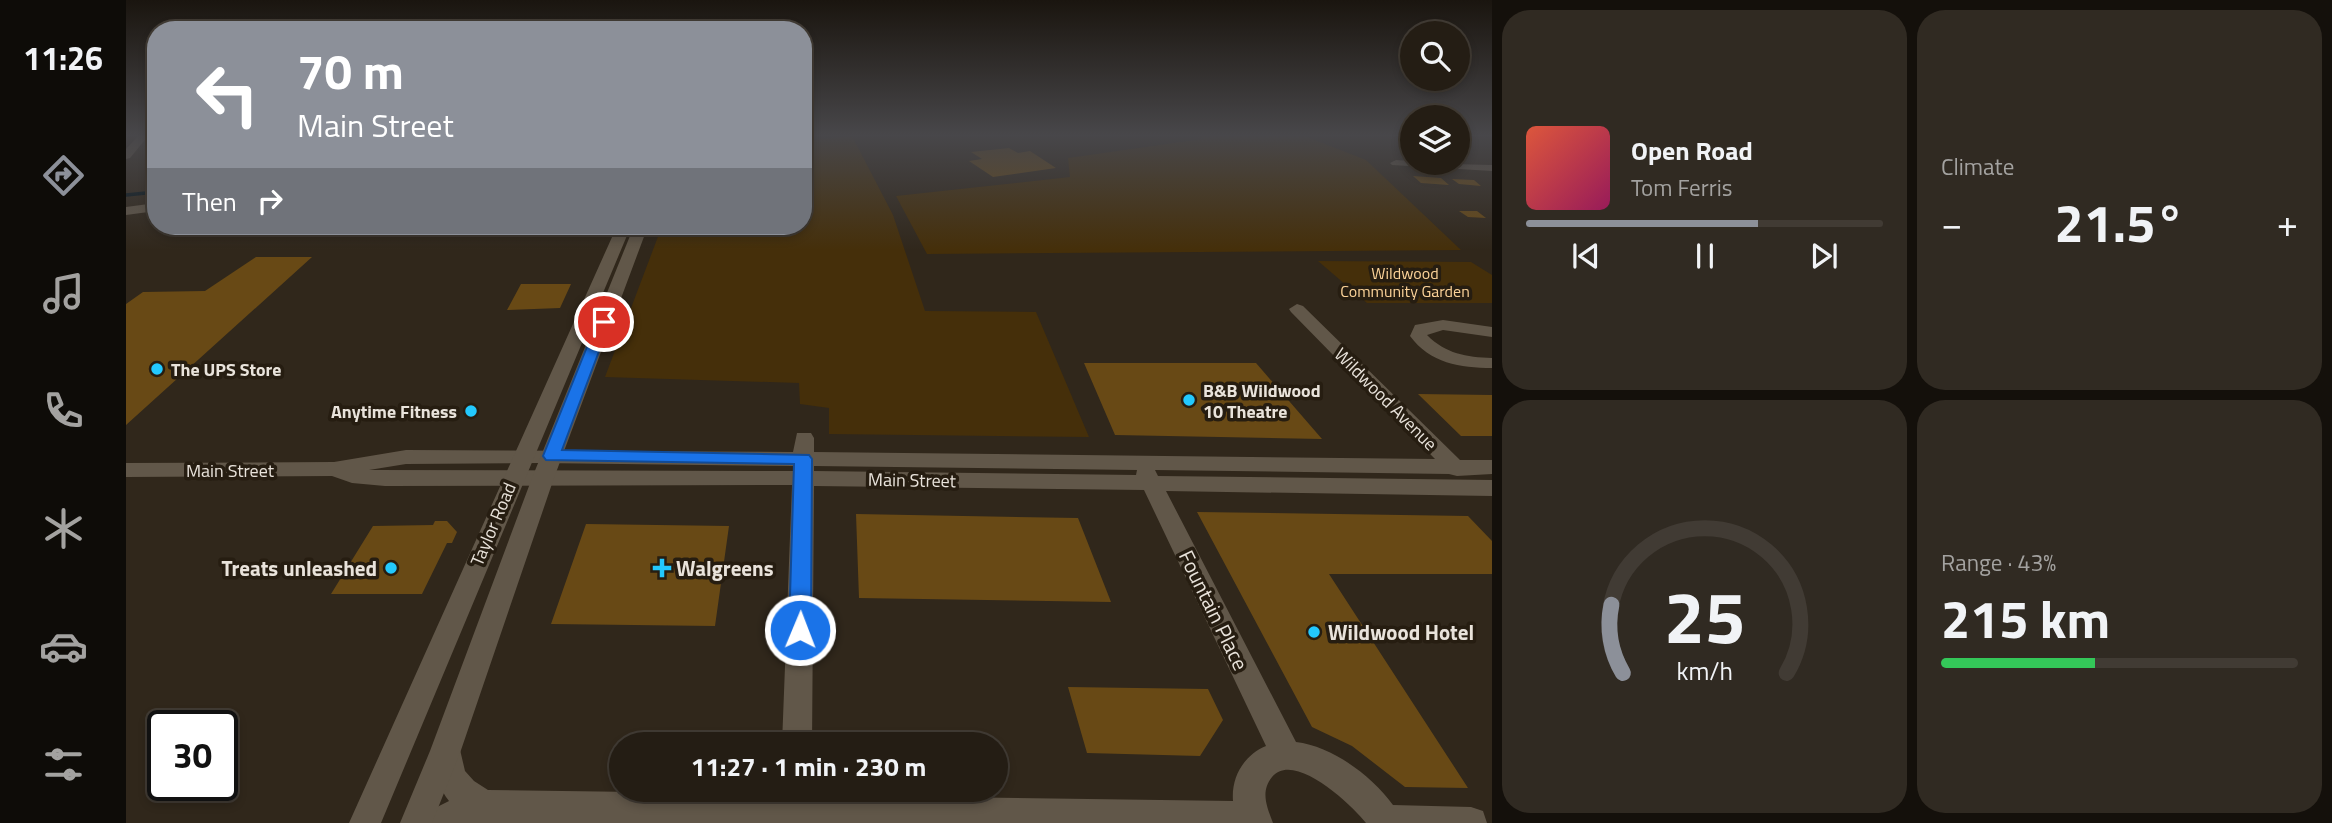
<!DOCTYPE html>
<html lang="en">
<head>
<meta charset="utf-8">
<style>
	:root { --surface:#241d14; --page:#302a22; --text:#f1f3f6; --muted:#a3a2a0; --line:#413b34; --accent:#8c9099 }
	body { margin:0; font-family:"Titillium Web",sans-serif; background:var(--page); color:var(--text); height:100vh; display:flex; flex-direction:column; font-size:26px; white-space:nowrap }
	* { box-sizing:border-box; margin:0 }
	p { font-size:23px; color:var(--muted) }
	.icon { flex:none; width:38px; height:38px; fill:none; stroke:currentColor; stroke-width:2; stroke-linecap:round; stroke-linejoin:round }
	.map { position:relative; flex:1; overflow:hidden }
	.sheet { display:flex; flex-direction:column; gap:10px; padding:10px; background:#14100b; width:840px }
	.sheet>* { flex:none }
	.guide { position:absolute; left:21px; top:21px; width:665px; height:214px; border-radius:28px; box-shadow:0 4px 10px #0003,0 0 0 2px var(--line); background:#8c9099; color:#fff; overflow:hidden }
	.controls { position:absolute; left:1274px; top:21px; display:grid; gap:14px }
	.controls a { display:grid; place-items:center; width:70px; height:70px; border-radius:50%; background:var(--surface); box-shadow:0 4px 10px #0003,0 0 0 2px var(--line); font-size:35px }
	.speed { position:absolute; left:21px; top:710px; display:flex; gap:14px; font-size:35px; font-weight:700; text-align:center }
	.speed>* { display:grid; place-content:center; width:91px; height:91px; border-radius:50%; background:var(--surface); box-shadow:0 4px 10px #0003,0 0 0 2px var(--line); line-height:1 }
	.speed .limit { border:4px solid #111; border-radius:10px; background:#fff; color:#111 }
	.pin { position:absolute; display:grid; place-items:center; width:60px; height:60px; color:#fff; margin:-30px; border:4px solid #fff; border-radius:50%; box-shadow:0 2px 7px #0007 }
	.me { position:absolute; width:77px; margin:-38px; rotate:1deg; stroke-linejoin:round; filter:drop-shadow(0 0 5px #0008) }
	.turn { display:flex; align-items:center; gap:24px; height:147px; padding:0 35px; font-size:32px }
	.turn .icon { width:91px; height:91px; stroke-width:2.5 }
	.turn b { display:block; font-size:49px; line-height:60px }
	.then { display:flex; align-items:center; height:66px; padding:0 35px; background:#0003; gap:14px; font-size:26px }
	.big { font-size:52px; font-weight:700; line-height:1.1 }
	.sheet .tile { flex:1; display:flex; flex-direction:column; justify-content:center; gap:10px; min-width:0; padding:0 24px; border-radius:28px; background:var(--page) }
	.sheet .dial { align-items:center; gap:0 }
	.dial svg { height:182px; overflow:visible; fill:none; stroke:var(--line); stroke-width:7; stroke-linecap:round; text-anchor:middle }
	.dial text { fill:var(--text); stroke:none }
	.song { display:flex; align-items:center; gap:21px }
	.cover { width:84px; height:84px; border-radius:10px; background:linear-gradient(135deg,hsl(10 70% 55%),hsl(330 70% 35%)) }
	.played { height:7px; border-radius:4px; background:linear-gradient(90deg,var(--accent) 65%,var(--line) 65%) }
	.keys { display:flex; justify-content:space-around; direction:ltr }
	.heat { display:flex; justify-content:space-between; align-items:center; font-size:38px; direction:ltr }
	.charge { height:10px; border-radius:5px; background:linear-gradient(90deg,#34c759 43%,var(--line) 0) }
	.sheet .tiles { flex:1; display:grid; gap:10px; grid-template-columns:repeat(2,1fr) }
	.trip { position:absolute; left:483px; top:732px; width:399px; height:70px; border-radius:35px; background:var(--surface); box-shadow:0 4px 10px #0003,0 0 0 2px var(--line); font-weight:700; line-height:70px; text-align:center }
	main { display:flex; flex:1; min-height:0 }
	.tabs { display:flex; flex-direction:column; width:126px; justify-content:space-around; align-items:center; background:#0e0c08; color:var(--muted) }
	.tabs .icon { width:49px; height:49px }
	.tabs .current { color:var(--accent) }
	.tabs b { font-size:32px; color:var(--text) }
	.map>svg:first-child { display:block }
	.green { fill:#452f0a }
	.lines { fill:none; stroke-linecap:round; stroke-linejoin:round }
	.stream { stroke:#01121a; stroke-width:3.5 }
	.building { fill:#684915 }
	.minor { fill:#615749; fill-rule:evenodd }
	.tertiary { fill:#615749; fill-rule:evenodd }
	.route { fill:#1a73e8; stroke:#114b97; stroke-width:2 }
	.poi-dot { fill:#23c9fe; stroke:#261d11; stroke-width:2.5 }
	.labels { text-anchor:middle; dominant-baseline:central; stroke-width:7; stroke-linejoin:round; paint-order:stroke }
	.far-park-label { font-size:16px; fill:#fcd399; stroke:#261d11 }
	.poi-label { font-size:18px; font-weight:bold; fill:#e9e3db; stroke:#261d11; text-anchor:start }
	.street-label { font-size:18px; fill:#e9e3db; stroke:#261d11 }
	.near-poi-label { font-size:21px; font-weight:bold; fill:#e9e3db; stroke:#261d11; text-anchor:start }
	.near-street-label { font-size:21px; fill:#e9e3db; stroke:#261d11 }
</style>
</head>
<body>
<main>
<nav class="tabs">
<b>11:26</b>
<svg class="icon current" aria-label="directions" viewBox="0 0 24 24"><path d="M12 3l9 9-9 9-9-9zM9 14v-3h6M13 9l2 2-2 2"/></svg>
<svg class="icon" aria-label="music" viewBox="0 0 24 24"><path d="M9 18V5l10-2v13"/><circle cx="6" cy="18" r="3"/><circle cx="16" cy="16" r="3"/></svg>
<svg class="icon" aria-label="phone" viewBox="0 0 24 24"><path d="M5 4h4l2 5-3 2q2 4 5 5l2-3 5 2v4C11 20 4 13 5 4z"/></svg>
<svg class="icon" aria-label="climate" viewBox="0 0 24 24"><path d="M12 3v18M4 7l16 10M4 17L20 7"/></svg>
<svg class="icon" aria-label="car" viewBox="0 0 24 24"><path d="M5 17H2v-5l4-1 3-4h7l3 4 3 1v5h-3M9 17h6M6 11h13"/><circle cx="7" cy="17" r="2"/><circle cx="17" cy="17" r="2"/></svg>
<svg class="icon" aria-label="filters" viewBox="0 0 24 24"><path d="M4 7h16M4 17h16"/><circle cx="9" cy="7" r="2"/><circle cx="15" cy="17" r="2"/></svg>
</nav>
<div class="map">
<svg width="1366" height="823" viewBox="0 0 1366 823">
	<rect width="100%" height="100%" fill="#30271b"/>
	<path class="green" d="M 1071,135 L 1176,135 L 1240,160 L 1335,250 L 801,254 L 770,196 L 944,177 L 942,158 L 1076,139 Z
		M 726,136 L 767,215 L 799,311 L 910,312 L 963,437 L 703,434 L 703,408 L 674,404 L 673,383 L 479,377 L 536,226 L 677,226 L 677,141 Z
		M 1192,261 L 1345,262 L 1366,275 L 1366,303 L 1241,303 Z"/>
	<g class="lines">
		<path class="stream" d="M 0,195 L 30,192"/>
	</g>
	<path class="building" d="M 883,148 L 892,153 L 904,151 L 930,168 L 867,177 L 843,161 L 856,159 L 845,152 Z
		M 1287,176 L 1315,178 L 1323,185 L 1295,183 Z
		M 1326,179 L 1348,180 L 1355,186 L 1333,184 Z
		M 1333,211 L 1351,211 L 1360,218 L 1342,217 Z
		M 130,257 L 186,257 L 0,425 L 0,304 L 17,292 L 79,291 Z
		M 395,284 L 445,284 L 434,308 L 381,310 Z
		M 958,363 L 1130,363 L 1196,439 L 989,435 Z
		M 1292,394 L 1366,395 L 1366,436 L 1335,436 Z
		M 1071,512 L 1342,516 L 1366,541 L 1366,574 L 1203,574 L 1342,788 L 1279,787 L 1226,746 L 1186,727 Z
		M 730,514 L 952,518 L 985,602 L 733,598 Z
		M 309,521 L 321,521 L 331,532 L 326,543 L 321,543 L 296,594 L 205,594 L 247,526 L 307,525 Z
		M 460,524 L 603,526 L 589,626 L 425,624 Z
		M 942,687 L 1082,689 L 1097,720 L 1074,756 L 961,753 Z"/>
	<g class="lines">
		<path class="minor" d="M 13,135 L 23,135 L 4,158 L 0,159 L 0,149 Z
			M 1270,160 L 1286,161 L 1286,163 L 1366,165 L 1366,171 L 1266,165 L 1264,163 Z
			M 1171,304 L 1177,306 L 1334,460 L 1366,460 L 1366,474 L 1331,476 L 1323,474 L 1029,470 L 1032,476 L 1366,480 L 1366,496 L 1040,491 L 1170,742 C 1206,746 1246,776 1267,805 L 1345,807 L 1357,811 L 1361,823 L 1240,823 C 1226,805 1168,750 1146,777 C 1134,792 1141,807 1147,823 L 299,823 L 303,811 L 323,801 C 310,784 302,761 310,741 L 321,737 L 332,741 L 339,771 L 348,781 L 362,790 L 654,794 L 654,789 L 686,789 L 686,795 L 1107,801 C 1105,777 1118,755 1140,746 L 1018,490 L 688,486 L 686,744 L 656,744 L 666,485 L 259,486 L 226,483 L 206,476 L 0,477 L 0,463 L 208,462 L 280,450 L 667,452 L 671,433 L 685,433 L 688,438 L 688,452 L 1309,459 L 1165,312 L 1163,309 ZM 414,463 L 667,466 L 667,471 L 243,470 L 280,464 ZM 688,466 L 1011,470 L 1010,475 L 688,471 Z
			M 1317,320 L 1366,327 L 1366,337 L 1317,330 L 1301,335 C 1320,354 1340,357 1366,358 L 1366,368 C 1334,368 1304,363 1284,336 L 1289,325 Z"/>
		<path class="tertiary" d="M 30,203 L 30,211 L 0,215 L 0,207 Z
			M 491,226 L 505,226 L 255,823 L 223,823 Z
			M 508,226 L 522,226 L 428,478 L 334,753 L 306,823 L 274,823 L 304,751 L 406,478 Z"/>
	</g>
	<linearGradient id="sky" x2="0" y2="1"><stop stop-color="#1a150f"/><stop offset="0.54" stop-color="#48474a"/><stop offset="1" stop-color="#48474a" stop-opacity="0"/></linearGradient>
	<rect width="1366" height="250" fill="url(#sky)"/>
	<path class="route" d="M 478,318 L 484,322 L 436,450 L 683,455 L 686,459 L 685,630 L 682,636 L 674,639 L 666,636 L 663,630 L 668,464 L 420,460 L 417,456 L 471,322 Z"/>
	<g class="poi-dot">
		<circle cx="31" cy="369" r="7"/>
		<circle cx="1063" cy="400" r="7"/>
		<circle cx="345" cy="411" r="7"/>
		<circle cx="265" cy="568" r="7"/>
		<path d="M532.5 557.5h7v7h7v7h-7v7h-7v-7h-7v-7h7z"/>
		<circle cx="1188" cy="632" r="7"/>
	</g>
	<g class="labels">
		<g class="far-park-label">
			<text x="1279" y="273">Wildwood<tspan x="1279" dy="18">Community Garden</tspan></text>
		</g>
		<g class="poi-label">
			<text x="45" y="369">The UPS Store</text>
			<text x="1077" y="390">B&amp;B Wildwood<tspan x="1077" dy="21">10 Theatre</tspan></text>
			<text x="331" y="411" text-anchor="end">Anytime Fitness</text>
		</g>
		<g class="street-label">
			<text transform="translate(1260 399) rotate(45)">Wildwood Avenue</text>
			<text x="104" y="470">Main Street</text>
			<text transform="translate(786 480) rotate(1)">Main Street</text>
			<text transform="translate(367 524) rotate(-67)">Taylor Road</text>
		</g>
		<g class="near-poi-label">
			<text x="251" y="568" text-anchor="end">Treats unleashed</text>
			<text x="550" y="568">Walgreens</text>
			<text x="1202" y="632">Wildwood Hotel</text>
		</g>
		<g class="near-street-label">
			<text transform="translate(1088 610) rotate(64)">Fountain Place</text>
		</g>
	</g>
</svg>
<div class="controls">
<a><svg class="icon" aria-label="search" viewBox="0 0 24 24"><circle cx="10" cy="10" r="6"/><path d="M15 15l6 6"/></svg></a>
<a><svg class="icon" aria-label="layers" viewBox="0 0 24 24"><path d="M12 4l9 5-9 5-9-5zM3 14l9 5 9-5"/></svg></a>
</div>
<div class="speed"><div class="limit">30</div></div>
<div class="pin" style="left:478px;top:322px;background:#d93025"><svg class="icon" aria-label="arrive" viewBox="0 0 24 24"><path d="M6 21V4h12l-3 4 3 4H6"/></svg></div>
<svg class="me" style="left:674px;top:630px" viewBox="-20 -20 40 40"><circle r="17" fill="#1a73e8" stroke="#fff" stroke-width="3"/><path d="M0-11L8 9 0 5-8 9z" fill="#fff"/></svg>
<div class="trip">11:27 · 1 min · 230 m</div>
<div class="guide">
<div class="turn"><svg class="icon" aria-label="left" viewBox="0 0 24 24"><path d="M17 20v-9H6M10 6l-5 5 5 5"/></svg><div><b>70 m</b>Main Street</div></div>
<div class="then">Then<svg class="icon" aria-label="right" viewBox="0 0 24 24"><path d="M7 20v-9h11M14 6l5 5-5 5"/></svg></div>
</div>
</div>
<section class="sheet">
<div class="tiles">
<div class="tile">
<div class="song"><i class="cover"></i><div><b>Open Road</b><p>Tom Ferris</p></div></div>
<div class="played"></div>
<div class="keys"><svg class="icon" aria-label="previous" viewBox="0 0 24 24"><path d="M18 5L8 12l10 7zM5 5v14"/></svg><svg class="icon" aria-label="pause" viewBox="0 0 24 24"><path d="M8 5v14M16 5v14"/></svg><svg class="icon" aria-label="next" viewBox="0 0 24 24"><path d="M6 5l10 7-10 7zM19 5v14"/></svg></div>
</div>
<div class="tile"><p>Climate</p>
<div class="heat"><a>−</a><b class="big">21.5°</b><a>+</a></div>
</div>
<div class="tile dial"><svg viewBox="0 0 100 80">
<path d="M14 69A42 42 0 1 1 86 69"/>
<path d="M14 69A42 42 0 0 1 9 39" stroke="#8c9099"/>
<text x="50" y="56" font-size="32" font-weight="700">25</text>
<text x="50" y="72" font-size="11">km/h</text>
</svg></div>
<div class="tile"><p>Range · 43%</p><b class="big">215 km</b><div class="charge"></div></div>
</div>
</section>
</main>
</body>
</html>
